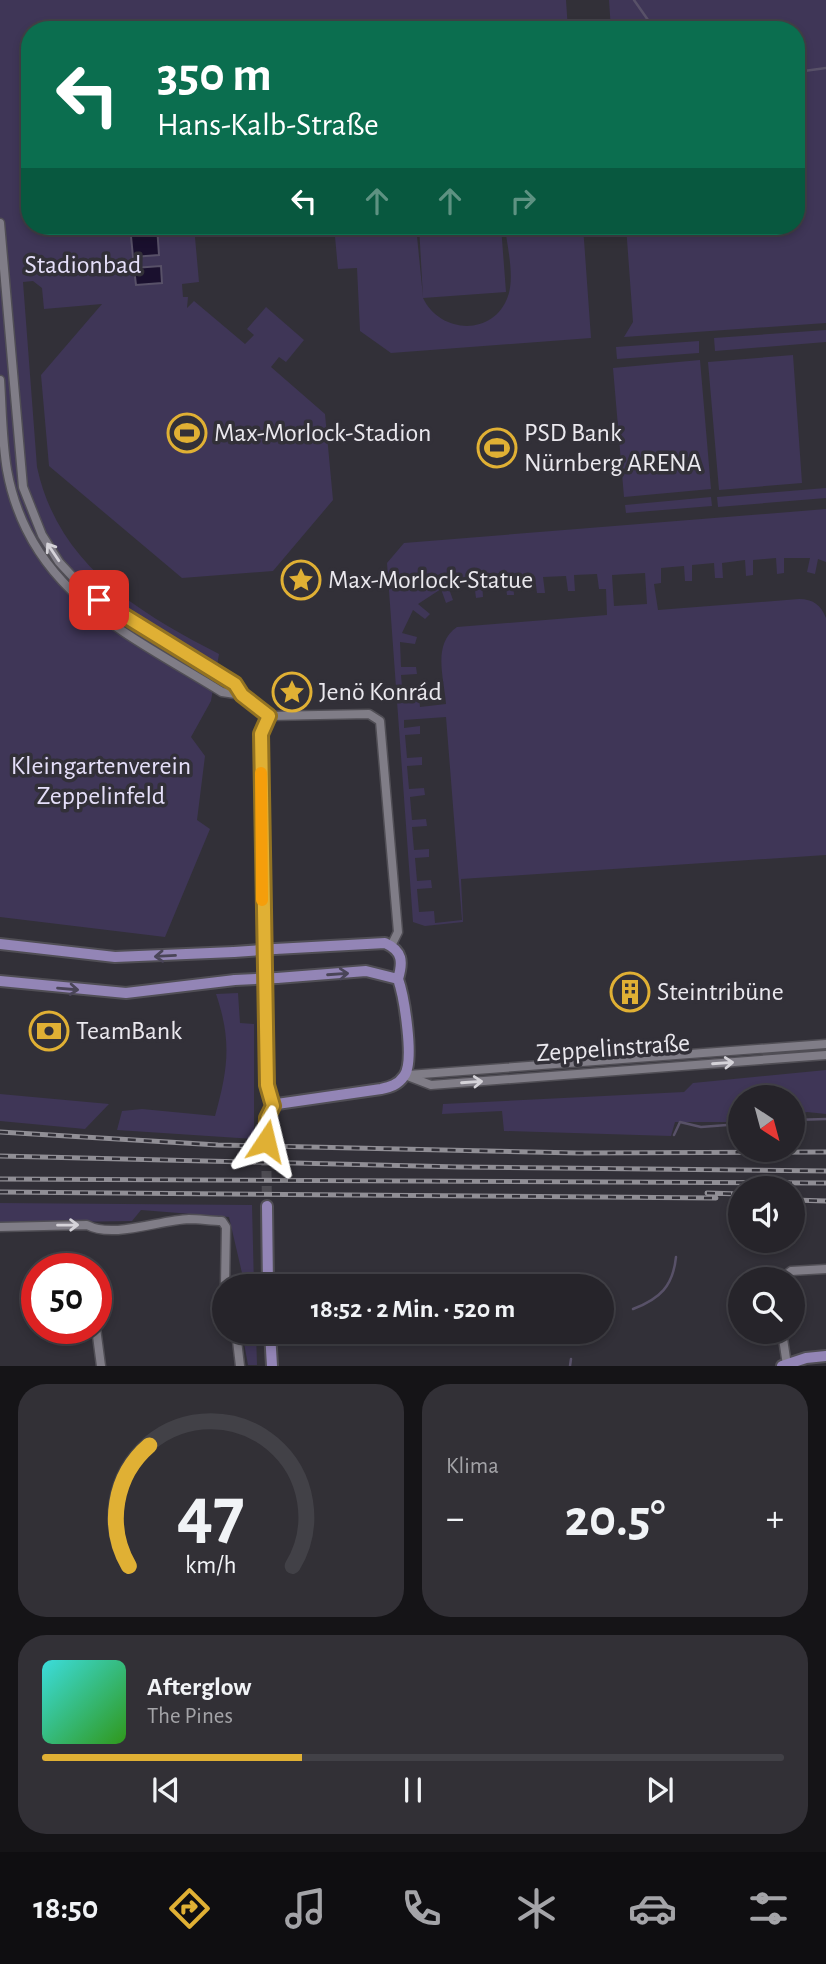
<!DOCTYPE html>
<html lang="de">
<head>
<meta charset="utf-8">
<style>
	:root { --surface:#26242a; --page:#323036; --text:#f1f3f6; --muted:#a4a4a8; --line:#424147; --accent:#e0b034 }
	body { margin:0; font-family:"Alegreya Sans",sans-serif; background:var(--page); color:var(--text); height:100vh; display:flex; flex-direction:column; font-size:26px; white-space:nowrap }
	* { box-sizing:border-box; margin:0 }
	p { font-size:23px; color:var(--muted) }
	.icon { flex:none; width:38px; height:38px; fill:none; stroke:currentColor; stroke-width:2; stroke-linecap:round; stroke-linejoin:round }
	.map { position:relative; height:1366px; overflow:hidden }
	.drawer { display:flex; flex-direction:column; gap:18px; padding:18px; background:#151417; flex:1 }
	.drawer>* { flex:none }
	.hud { position:absolute; left:21px; top:21px; width:784px; height:214px; border-radius:28px; box-shadow:0 4px 10px #0003,0 0 0 2px var(--line); background:#0b6e4f; color:#fff; overflow:hidden }
	.needle { width:46px; rotate:144deg }
	.controls { position:absolute; left:728px; top:1085px; display:grid; gap:14px }
	.controls a { display:grid; place-items:center; width:77px; height:77px; border-radius:50%; background:var(--surface); box-shadow:0 4px 10px #0003,0 0 0 2px var(--line); font-size:35px }
	.speed { position:absolute; left:21px; top:1253px; display:flex; gap:14px; font-size:35px; font-weight:700; text-align:center }
	.speed>* { display:grid; place-content:center; width:91px; height:91px; border-radius:50%; background:var(--surface); box-shadow:0 4px 10px #0003,0 0 0 2px var(--line); line-height:1 }
	.speed .limit { border:10px solid #d22; background:#fff; color:#111 }
	.pin { position:absolute; display:grid; place-items:center; width:60px; height:60px; color:#fff; margin:-30px; border-radius:14px; box-shadow:0 4px 10px #0006 }
	.me { position:absolute; width:77px; margin:-38px; rotate:10deg; stroke-linejoin:round; filter:drop-shadow(0 0 5px #0008) }
	.turn { display:flex; align-items:center; gap:24px; height:147px; padding:0 21px; font-size:32px }
	.turn .icon { width:91px; height:91px; stroke-width:2.5 }
	.turn b { display:block; font-size:49px; line-height:60px }
	.lanes { display:flex; align-items:center; height:66px; padding:0 21px; background:#0003; justify-content:center; gap:35px; direction:ltr }
	.lanes .off { opacity:.35 }
	.big { font-size:52px; font-weight:700; line-height:1.1 }
	.drawer .tile { flex:1; display:flex; flex-direction:column; justify-content:center; gap:10px; min-width:0; padding:0 24px; border-radius:28px; background:var(--page) }
	.drawer .dial { align-items:center; gap:0 }
	.dial svg { height:182px; overflow:visible; fill:none; stroke:var(--line); stroke-width:7; stroke-linecap:round; text-anchor:middle }
	.dial text { fill:var(--text); stroke:none }
	.song { display:flex; align-items:center; gap:21px }
	.cover { width:84px; height:84px; border-radius:10px; background:linear-gradient(135deg,hsl(180 70% 55%),hsl(110 70% 35%)) }
	.played { height:7px; border-radius:4px; background:linear-gradient(90deg,var(--accent) 35%,var(--line) 35%) }
	.keys { display:flex; justify-content:space-around; direction:ltr }
	.heat { display:flex; justify-content:space-between; align-items:center; font-size:38px; direction:ltr }
	.drawer .tiles { flex:1; display:grid; gap:18px; grid-template-columns:1fr 1fr }
	.tile:last-child { grid-column:span 2 }
	.trip { position:absolute; left:212px; top:1274px; width:402px; height:70px; border-radius:35px; background:var(--surface); box-shadow:0 4px 10px #0003,0 0 0 2px var(--line); font-weight:700; line-height:70px; text-align:center }
	.dock { display:flex; height:112px; justify-content:space-around; align-items:center; background:#0f0e11; color:var(--muted) }
	.dock .icon { width:49px; height:49px }
	.dock .current { color:var(--accent) }
	.dock b { font-size:32px; color:var(--text) }
	.map>svg:first-child { display:block }
	.green { fill:#3f3657; fill-rule:evenodd }
	.water { fill:#1a102e; stroke:#585168; stroke-width:2 }
	.lines { fill:none; stroke-linecap:round; stroke-linejoin:round }
	.stream { stroke:#585168; stroke-width:2.5 }
	.major-tunnel { stroke:#4e4c53; stroke-width:10; stroke-dasharray:10 5; stroke-linecap:butt }
	.minor-casing { stroke:#504e55; stroke-width:11 }
	.major-casing { stroke:#504e55; stroke-width:14 }
	.minor { stroke:#807d87; stroke-width:8 }
	.major { stroke:#9385b6; stroke-width:10 }
	.rail-casing { stroke:#908e95; stroke-width:5 }
	.rail { stroke:#323038; stroke-width:2.5; stroke-dasharray:8; stroke-linecap:butt }
	.major-bridge-casing { stroke:#504e55; stroke-width:14; stroke-linecap:butt }
	.major-bridge { stroke:#9385b6; stroke-width:10 }
	.oneway { stroke:#d5d3d9 }
	.oneway2 { stroke:#4a4558 }
	.route-casing { stroke:#927222; stroke-width:18 }
	.route { stroke:#e0b034; stroke-width:12 }
	.slow { stroke:#f59e0b; stroke-width:12 }
	.labels { text-anchor:middle; dominant-baseline:central; stroke-width:7; stroke-linejoin:round; paint-order:stroke }
	.park-label { font-size:26px; fill:#e5dff9; stroke:#323038 }
	.poi-label { font-size:26px; fill:#eae8ee; stroke:#323038; text-anchor:start }
	.street-label { font-size:26px; fill:#eae8ee; stroke:#323038 }
</style>
</head>
<body>
<div class="map">
<svg width="826" height="1366" viewBox="0 0 826 1366">
	<rect width="100%" height="100%" fill="#323038"/>
	<path class="green" d="M 0,0 L 566,0 L 568,30 L 30,30 L 30,226 L 194,226 L 199,282 L 182,284 L 183,297 L 188,297 L 187,308 L 194,301 L 245,344 L 254,335 L 247,329 L 266,307 L 304,340 L 286,362 L 279,357 L 271,367 L 325,414 L 333,500 L 273,571 L 182,578 L 49,466 L 41,375 L 102,304 L 44,309 L 42,288 L 33,281 L 23,282 L 37,467 C 58,564 136,611 219,654 L 211,701 L 191,737 L 205,756 L 197,820 L 210,829 L 165,937 L 0,917 Z
		M 609,0 L 826,0 L 826,323 L 624,337 L 633,322 L 626,226 L 796,226 L 796,30 L 611,30 Z
		M 334,226 L 416,226 L 423,297 L 419,226 L 501,226 L 506,292 L 423,298 C 440,334 494,337 508,296 C 515,276 507,247 505,226 L 583,226 L 591,338 L 391,353 L 360,331 L 357,268 L 338,269 Z
		M 826,330 L 826,342 L 715,351 L 714,338 Z
		M 699,341 L 699,353 L 617,359 L 616,347 Z
		M 793,355 L 802,483 L 719,490 L 708,362 Z
		M 700,360 L 711,489 L 624,497 L 613,368 Z
		M 826,488 L 826,498 L 718,507 L 717,497 Z
		M 711,497 L 712,506 L 626,513 L 625,505 Z
		M 826,509 L 826,562 L 818,559 L 815,574 L 807,572 L 810,558 L 784,558 L 784,573 L 777,574 L 776,558 L 753,560 L 753,575 L 746,576 L 745,560 L 722,563 L 723,578 L 715,578 L 714,563 L 692,565 L 692,581 L 685,581 L 684,566 L 661,568 L 661,583 L 654,584 L 658,610 L 799,599 C 813,599 821,605 826,618 L 826,855 L 461,879 L 463,922 L 425,926 L 413,922 L 387,563 L 404,543 ZM 645,573 L 647,604 L 614,606 L 612,575 ZM 597,574 L 599,589 L 606,589 L 607,615 L 457,627 C 432,644 444,678 446,704 L 420,707 L 419,697 L 403,698 L 401,675 L 417,674 L 416,667 L 401,667 L 400,642 L 415,644 L 417,637 L 402,633 L 413,610 L 425,619 L 430,614 L 418,604 L 441,589 L 446,603 L 453,600 L 448,586 L 474,583 L 476,598 L 483,597 L 482,582 L 505,580 L 507,595 L 514,595 L 513,579 L 535,578 L 537,593 L 545,593 L 543,577 L 566,576 L 568,591 L 575,591 L 574,575 ZM 446,717 L 462,920 L 435,923 L 434,911 L 419,912 L 417,889 L 432,888 L 431,880 L 417,881 L 415,858 L 429,857 L 429,849 L 414,850 L 412,827 L 427,826 L 426,819 L 412,820 L 410,797 L 425,795 L 424,788 L 409,789 L 407,766 L 422,765 L 422,757 L 407,758 L 405,735 L 420,734 L 420,726 L 404,728 L 404,720 Z
		M 238,993 L 240,1023 L 254,1024 L 254,1139 L 117,1130 L 122,1111 L 142,1109 L 215,1116 C 228,1069 232,1041 216,994 Z
		M 826,1070 L 826,1114 L 807,1112 L 793,1116 L 793,1097 L 740,1097 L 740,1122 L 675,1122 L 671,1136 L 504,1131 L 502,1111 L 442,1114 L 443,1104 L 684,1092 L 693,1083 Z
		M 0,1094 L 109,1104 L 85,1129 L 0,1121 Z
		M 0,1203 L 252,1205 L 254,1286 L 245,1286 L 229,1217 L 141,1210 L 132,1221 L 0,1223 Z
		M 242,1332 L 256,1332 L 257,1365 L 248,1365 Z"/>
	<path class="water" d="M 130,226 L 157,226 L 159,255 L 133,257 Z
		M 161,266 L 162,283 L 136,285 L 134,268 Z"/>
	<g class="lines">
		<path class="stream" d="M 634,0 L 655,30
			M 796,67 L 804,71 L 826,68
			M 793,1120 L 826,1119
			M 674,1135 L 680,1122 L 701,1127 L 740,1124
			M 633,1309 C 660,1299 673,1286 676,1257
			M 570,1366 L 571,1359"/>
		<path class="major-tunnel" d="M 266,1141 L 267,1206"/>
		<defs>
			<path id="minor" d="M 0,223 L 23,487 L 42,535 L 59,562 L 84,589 L 235,684 L 242,695 L 269,716
				M 0,380 C 2,410 2,441 7,470 C 29,592 127,633 222,692 L 242,695
				M 269,716 L 261,734 L 267,1085 L 273,1106
				M 269,716 L 369,714 L 380,721 L 398,932 L 391,946
				M 405,1075 L 431,1085 L 826,1055
				M 408,1075 L 826,1044
				M 0,1227 L 87,1225 C 113,1239 159,1220 189,1219 C 200,1219 211,1221 222,1221 L 226,1227 L 225,1286
				M 781,1279 L 791,1271 L 826,1269
				M 96,1328 L 101,1366
				M 236,1332 L 240,1366
				M 782,1332 L 787,1365"/>
			<path id="major" d="M 0,944 L 115,957 L 234,952
				M 275,949 L 385,943 C 403,951 403,962 398,979
				M 277,978 L 366,971 L 398,979
				M 0,981 L 126,993 L 235,980
				M 266,1141 L 268,1113 L 277,1104 L 381,1089 C 390,1087 398,1085 404,1076 C 415,1062 404,996 398,979
				M 267,1206 L 268,1286
				M 270,1332 L 272,1366
				M 782,1366 L 806,1358 L 826,1356"/>
		</defs>
		<use href="#minor" class="minor-casing"/>
		<use href="#major" class="major-casing"/>
		<use href="#minor" class="minor"/>
		<use href="#major" class="major"/>
		<defs>
			<path id="rail" d="M 0,1132 L 218,1145 L 578,1153 L 826,1152
				M 0,1156 L 459,1167 L 826,1171
				M 0,1179 L 826,1183
				M 0,1192 L 716,1198
				M 707,1193 L 740,1194
				M 793,1200 L 826,1201"/>
		</defs>
		<use href="#rail" class="rail-casing"/>
		<use href="#rail" class="rail"/>
		<defs>
			<path id="major-bridge" d="M 234,952 L 275,949
				M 235,980 L 277,978"/>
		</defs>
		<use href="#major-bridge" class="major-bridge-casing"/>
		<use href="#major-bridge" class="major-bridge"/>
	</g>
	<defs><path id="oneway-shaft" d="M-6 0H5M1.5-3L5.5 0L1.5 3" fill="none" stroke-width="1.6" stroke-linecap="round" stroke-linejoin="round" transform="scale(1.75)"/></defs>
	<g class="oneway">
		<use href="#oneway-shaft" transform="translate(53 552) rotate(-124)"/>
		<use href="#oneway-shaft" transform="translate(723 1063) rotate(-4)"/>
		<use href="#oneway-shaft" transform="translate(472 1082) rotate(-4)"/>
		<use href="#oneway-shaft" transform="translate(68 1225) rotate(-1)"/>
	</g>
	<g class="oneway2">
		<use href="#oneway-shaft" transform="translate(165 956) rotate(177)"/>
		<use href="#oneway-shaft" transform="translate(338 974) rotate(-4)"/>
		<use href="#oneway-shaft" transform="translate(68 989) rotate(5)"/>
	</g>
	<g class="lines">
		<defs>
			<path id="route" d="M 99,600 L 235,684 L 242,695 L 269,716 L 261,734 L 267,1085 L 273,1106 L 267,1118 L 266,1141"/>
		</defs>
		<use href="#route" class="route-casing"/>
		<use href="#route" class="route"/>
		<path class="slow" d="M 261,773 L 262,900"/>
	</g>
	<defs>
		<symbol id="stadium-ring" viewBox="-11 -11 22 22"><circle r="9.5" fill="#323038" stroke="#e0b034" stroke-width="1.5"/><path d="M0-5a6.5 5 0 1 0 0 10a6.5 5 0 1 0 0-10ZM-3.5-1.8h7v3.6h-7Z" fill="#e0b034"/></symbol>
		<symbol id="sight-ring" viewBox="-11 -11 22 22"><circle r="9.5" fill="#323038" stroke="#e0b034" stroke-width="1.5"/><path d="M0-6L1.8-2.2L6-1.7L2.9 1.2L3.7 5.4L0 3.3L-3.7 5.4L-2.9 1.2L-6-1.7L-1.8-2.2Z" fill="#e0b034"/></symbol>
		<symbol id="building-ring" viewBox="-11 -11 22 22"><circle r="9.5" fill="#323038" stroke="#e0b034" stroke-width="1.5"/><path d="M-4-6H4V6H1V3H-1V6H-4ZM-2.5-4.3h1.7v1.8h-1.7ZM.8-4.3h1.7v1.8H.8ZM-2.5-1h1.7V.8h-1.7ZM.8-1h1.7V.8H.8Z" fill="#e0b034"/></symbol>
		<symbol id="bank-ring" viewBox="-11 -11 22 22"><circle r="9.5" fill="#323038" stroke="#e0b034" stroke-width="1.5"/><path d="M-6-4H6V4H-6ZM0-2.3a2.3 2.3 0 1 0 0 4.6a2.3 2.3 0 1 0 0-4.6Z" fill="#e0b034"/></symbol>
	</defs>
	<g fill-rule="evenodd">
		<use href="#stadium-ring" x="165" y="411" width="44" height="44"/>
		<use href="#stadium-ring" x="475" y="426" width="44" height="44"/>
		<use href="#sight-ring" x="279" y="558" width="44" height="44"/>
		<use href="#sight-ring" x="270" y="670" width="44" height="44"/>
		<use href="#building-ring" x="608" y="970" width="44" height="44"/>
		<use href="#bank-ring" x="27" y="1009" width="44" height="44"/>
	</g>
	<g class="labels">
		<g class="park-label">
			<text x="83" y="265">Stadionbad</text>
			<text x="101" y="766">Kleingartenverein<tspan x="101" dy="30">Zeppelinfeld</tspan></text>
		</g>
		<g class="poi-label">
			<text x="214" y="433">Max-Morlock-Stadion</text>
			<text x="524" y="433">PSD Bank<tspan x="524" dy="30">Nürnberg ARENA</tspan></text>
			<text x="328" y="580">Max-Morlock-Statue</text>
			<text x="319" y="692">Jenö Konrád</text>
			<text x="657" y="992">Steintribüne</text>
			<text x="76" y="1031">TeamBank</text>
		</g>
		<g class="street-label">
			<text transform="translate(613 1048) rotate(-4)">Zeppelinstraße</text>
		</g>
	</g>
</svg>
<div class="controls">
<a><svg class="needle" viewBox="-14 -14 28 28"><path d="M0-13l5 13h-10z" fill="#e53935"/><path d="M0 13l5-13h-10z" fill="#a4a4a8"/></svg></a>
<a><svg class="icon" aria-label="sound" viewBox="0 0 24 24"><path d="M4 9h4l5-4v14l-5-4H4zM17 9q2 3 0 6"/></svg></a>
<a><svg class="icon" aria-label="search" viewBox="0 0 24 24"><circle cx="10" cy="10" r="6"/><path d="M15 15l6 6"/></svg></a>
</div>
<div class="speed"><div class="limit">50</div></div>
<div class="pin" style="left:99px;top:600px;background:#d93025"><svg class="icon" aria-label="arrive" viewBox="0 0 24 24"><path d="M6 21V4h12l-3 4 3 4H6"/></svg></div>
<svg class="me" style="left:266px;top:1141px" viewBox="-20 -20 40 40"><path d="M0-17L14 15 0 8-14 15z" fill="#e0b034" stroke="#fff" stroke-width="4"/></svg>
<div class="trip">18:52 · 2 Min. · 520 m</div>
<div class="hud">
<div class="turn"><svg class="icon" aria-label="left" viewBox="0 0 24 24"><path d="M17 20v-9H6M10 6l-5 5 5 5"/></svg><div><b>350 m</b>Hans-Kalb-Straße</div></div>
<div class="lanes"><svg class="icon" aria-label="left" viewBox="0 0 24 24"><path d="M17 20v-9H6M10 6l-5 5 5 5"/></svg><svg class="icon off" aria-label="ahead" viewBox="0 0 24 24"><path d="M12 20V5M6 11l6-6 6 6"/></svg><svg class="icon off" aria-label="ahead" viewBox="0 0 24 24"><path d="M12 20V5M6 11l6-6 6 6"/></svg><svg class="icon off" aria-label="right" viewBox="0 0 24 24"><path d="M7 20v-9h11M14 6l5 5-5 5"/></svg></div>
</div>
</div>
<section class="drawer">
<div class="tiles">
<div class="tile dial"><svg viewBox="0 0 100 80">
<path d="M14 69A42 42 0 1 1 86 69"/>
<path d="M14 69A42 42 0 0 1 23 16" stroke="#e0b034"/>
<text x="50" y="56" font-size="32" font-weight="700">47</text>
<text x="50" y="72" font-size="11">km/h</text>
</svg></div>
<div class="tile"><p>Klima</p>
<div class="heat"><a>−</a><b class="big">20.5°</b><a>+</a></div>
</div>
<div class="tile">
<div class="song"><i class="cover"></i><div><b>Afterglow</b><p>The Pines</p></div></div>
<div class="played"></div>
<div class="keys"><svg class="icon" aria-label="previous" viewBox="0 0 24 24"><path d="M18 5L8 12l10 7zM5 5v14"/></svg><svg class="icon" aria-label="pause" viewBox="0 0 24 24"><path d="M8 5v14M16 5v14"/></svg><svg class="icon" aria-label="next" viewBox="0 0 24 24"><path d="M6 5l10 7-10 7zM19 5v14"/></svg></div>
</div>
</div>
</section>
<nav class="dock">
<b>18:50</b>
<svg class="icon current" aria-label="directions" viewBox="0 0 24 24"><path d="M12 3l9 9-9 9-9-9zM9 14v-3h6M13 9l2 2-2 2"/></svg>
<svg class="icon" aria-label="music" viewBox="0 0 24 24"><path d="M9 18V5l10-2v13"/><circle cx="6" cy="18" r="3"/><circle cx="16" cy="16" r="3"/></svg>
<svg class="icon" aria-label="phone" viewBox="0 0 24 24"><path d="M5 4h4l2 5-3 2q2 4 5 5l2-3 5 2v4C11 20 4 13 5 4z"/></svg>
<svg class="icon" aria-label="climate" viewBox="0 0 24 24"><path d="M12 3v18M4 7l16 10M4 17L20 7"/></svg>
<svg class="icon" aria-label="car" viewBox="0 0 24 24"><path d="M5 17H2v-5l4-1 3-4h7l3 4 3 1v5h-3M9 17h6M6 11h13"/><circle cx="7" cy="17" r="2"/><circle cx="17" cy="17" r="2"/></svg>
<svg class="icon" aria-label="filters" viewBox="0 0 24 24"><path d="M4 7h16M4 17h16"/><circle cx="9" cy="7" r="2"/><circle cx="15" cy="17" r="2"/></svg>
</nav>
</body>
</html>
